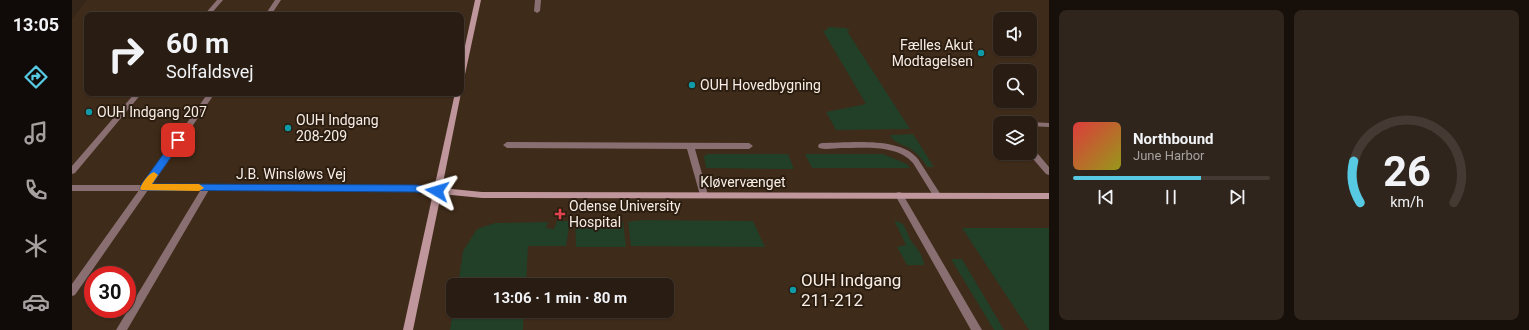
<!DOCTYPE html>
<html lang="en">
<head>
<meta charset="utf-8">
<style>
	:root { --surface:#281c13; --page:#30251c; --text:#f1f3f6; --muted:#a5a1a0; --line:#443a33; --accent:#57c9e2 }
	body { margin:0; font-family:Roboto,sans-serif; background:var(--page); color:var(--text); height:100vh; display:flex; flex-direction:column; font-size:15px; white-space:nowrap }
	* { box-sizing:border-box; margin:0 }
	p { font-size:13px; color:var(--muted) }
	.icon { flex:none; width:22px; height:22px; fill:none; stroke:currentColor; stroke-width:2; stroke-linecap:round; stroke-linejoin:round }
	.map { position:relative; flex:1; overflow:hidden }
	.sheet { display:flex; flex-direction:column; gap:10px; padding:10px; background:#160f0a; width:480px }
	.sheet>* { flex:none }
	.banner { position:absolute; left:12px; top:12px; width:380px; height:84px; border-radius:8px; box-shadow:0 1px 3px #0004,0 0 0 1px var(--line); background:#281c13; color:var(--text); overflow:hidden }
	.tools { position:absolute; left:921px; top:12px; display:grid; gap:8px }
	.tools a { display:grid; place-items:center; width:44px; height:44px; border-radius:8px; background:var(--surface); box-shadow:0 1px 3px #0004,0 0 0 1px var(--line); font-size:20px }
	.speed { position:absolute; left:12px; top:266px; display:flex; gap:8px; font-size:20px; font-weight:700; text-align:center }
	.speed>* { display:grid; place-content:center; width:52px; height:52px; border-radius:50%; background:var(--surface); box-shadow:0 1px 3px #0004,0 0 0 1px var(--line); line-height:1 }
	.speed .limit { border:6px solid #d22; background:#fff; color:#111 }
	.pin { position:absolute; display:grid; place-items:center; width:34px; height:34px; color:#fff; margin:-17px; border-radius:8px; box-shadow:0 2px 6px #0006 }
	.me { position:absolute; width:44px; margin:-22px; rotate:277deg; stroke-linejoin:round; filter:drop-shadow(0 0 3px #0008) }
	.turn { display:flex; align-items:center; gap:14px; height:84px; padding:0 16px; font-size:18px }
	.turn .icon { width:52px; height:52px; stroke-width:2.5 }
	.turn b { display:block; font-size:28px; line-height:34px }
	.sheet .widget { flex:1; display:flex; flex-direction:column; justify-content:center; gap:6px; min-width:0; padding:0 14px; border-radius:8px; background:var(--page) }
	.sheet .dial { align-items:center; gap:0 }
	.dial svg { height:104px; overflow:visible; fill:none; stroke:var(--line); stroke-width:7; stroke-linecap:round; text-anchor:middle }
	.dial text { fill:var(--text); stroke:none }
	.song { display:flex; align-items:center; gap:12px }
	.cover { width:48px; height:48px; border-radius:6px; background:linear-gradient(135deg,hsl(0 70% 55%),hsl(60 70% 35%)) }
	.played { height:4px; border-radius:2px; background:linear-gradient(90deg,var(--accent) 65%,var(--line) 65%) }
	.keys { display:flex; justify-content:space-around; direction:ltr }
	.sheet .tiles { flex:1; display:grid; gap:10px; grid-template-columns:repeat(2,1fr) }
	.trip { position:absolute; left:374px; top:278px; width:228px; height:40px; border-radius:8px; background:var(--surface); box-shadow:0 1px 3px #0004,0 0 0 1px var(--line); font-weight:700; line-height:40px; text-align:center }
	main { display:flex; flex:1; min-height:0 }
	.menu { display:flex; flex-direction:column; width:72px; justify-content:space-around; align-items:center; background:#100b08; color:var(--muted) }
	.menu .icon { width:28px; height:28px }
	.menu .on { color:var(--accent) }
	.menu b { font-size:18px; color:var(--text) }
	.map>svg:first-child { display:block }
	.built { fill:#3f2b19; fill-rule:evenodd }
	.green { fill:#223f28 }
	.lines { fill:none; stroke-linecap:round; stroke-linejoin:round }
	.lane { fill:#896f72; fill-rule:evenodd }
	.street { fill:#896f72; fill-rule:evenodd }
	.secondary { fill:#bf969b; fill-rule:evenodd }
	.route { fill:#1a73e8; stroke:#114b97 }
	.slow { fill:#f59e0b }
	.culture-dot { fill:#0f9aa8; stroke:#2b1d10; stroke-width:1.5 }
	.health-dot { fill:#e0444e; stroke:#2b1d10; stroke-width:1.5 }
	.labels { text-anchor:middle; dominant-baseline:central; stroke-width:4; stroke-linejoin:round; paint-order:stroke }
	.poi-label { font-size:14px; fill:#f8eee6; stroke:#2b1d10; text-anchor:start }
	.street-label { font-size:14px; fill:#f8eee6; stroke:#2b1d10 }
	.near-poi-label { font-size:17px; fill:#f8eee6; stroke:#2b1d10; text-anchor:start }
</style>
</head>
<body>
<main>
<nav class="menu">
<b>13:05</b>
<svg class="icon on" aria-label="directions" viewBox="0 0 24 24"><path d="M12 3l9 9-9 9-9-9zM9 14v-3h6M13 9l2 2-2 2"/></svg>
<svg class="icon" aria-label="music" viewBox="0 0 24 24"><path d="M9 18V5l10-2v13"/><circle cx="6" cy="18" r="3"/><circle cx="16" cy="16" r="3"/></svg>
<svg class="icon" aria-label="phone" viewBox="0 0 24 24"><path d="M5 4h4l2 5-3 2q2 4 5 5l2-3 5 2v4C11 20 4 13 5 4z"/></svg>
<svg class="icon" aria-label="climate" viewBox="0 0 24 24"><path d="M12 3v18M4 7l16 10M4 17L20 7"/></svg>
<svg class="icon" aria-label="car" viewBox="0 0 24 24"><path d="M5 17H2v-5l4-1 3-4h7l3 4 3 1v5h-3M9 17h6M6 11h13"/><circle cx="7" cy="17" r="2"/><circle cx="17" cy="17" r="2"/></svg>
</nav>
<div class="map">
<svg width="977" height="330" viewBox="0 0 977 330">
	<rect width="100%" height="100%" fill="#352619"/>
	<path class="built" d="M 15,0 L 977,0 L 977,330 L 0,330 L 0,19 ZM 15,15 L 389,15 L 389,93 L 15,93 ZM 928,19 L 958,19 L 958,49 L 928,49 ZM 928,71 L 958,71 L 958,101 L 928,101 ZM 928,123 L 958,123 L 958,153 L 928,153 ZM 21,275 L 55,275 L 55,309 L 21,309 ZM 381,285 L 595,285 L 595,311 L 381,311 Z"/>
	<path class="green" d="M 756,27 L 774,28 L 779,31 L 775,31 L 838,129 L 764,130 L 754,112 L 794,104 L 751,31 L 755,30 Z
		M 841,134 L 862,167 L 855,167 C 851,160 846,154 839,149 C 832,145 821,143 818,135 Z
		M 636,154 L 716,154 L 722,169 L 634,168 L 632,156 Z
		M 733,154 L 811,154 L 835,164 L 838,168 L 740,168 Z
		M 568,220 L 681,221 L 693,247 L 559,246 L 556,222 Z
		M 822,220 L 831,224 C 834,229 836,234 838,239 C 844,248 851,254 852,265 L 835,265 L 825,247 L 834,245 Z
		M 485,221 L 498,221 L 494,246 L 456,246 L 454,285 L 386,285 L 391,251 L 405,229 L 423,223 L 476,222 L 474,228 L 482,229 Z
		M 503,221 L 551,221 L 554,247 L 504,247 Z
		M 890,228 L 977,228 L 977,330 L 957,330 Z
		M 879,259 L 890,259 L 932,330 L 922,330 Z
		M 381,311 L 452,311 L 451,330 L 378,330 Z"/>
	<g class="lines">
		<path class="lane" d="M 145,0 L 151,0 L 138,15 L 132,15 Z
			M 463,0 L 469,0 L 468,11 L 465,13 L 462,11 Z
			M 63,93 L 70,93 L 3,173 L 0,174 L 0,166 Z
			M 958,122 L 977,123 L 977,127 L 958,126 L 958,123 L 955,123 Z
			M 435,142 L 677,143 L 681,146 L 677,149 L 623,149 L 636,195 L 635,197 L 629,197 L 628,195 L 615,149 L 435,148 L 431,145 Z
			M 750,143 C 776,143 828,136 846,159 L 869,195 L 868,197 L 862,197 L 841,163 C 825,144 791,148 769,148 C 762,148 754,150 747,148 L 746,146 L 747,144 Z
			M 958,147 L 961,148 L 977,167 L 977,175 L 974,174 L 956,153 L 958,153 Z
			M 73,185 L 76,186 L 77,188 L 76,190 L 3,295 L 0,296 L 0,284 L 70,186 Z
			M 134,185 L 137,186 L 138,188 L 55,330 L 44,330 L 131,186 Z
			M 827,192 L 830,193 L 910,330 L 899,330 L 823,195 L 824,193 Z"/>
		<path class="street" d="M 203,0 L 209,0 L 199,15 L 193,15 Z
			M 136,93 L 143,93 L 80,185 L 343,185 L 365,188 L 368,189 L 369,191 L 368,193 L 365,194 L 343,191 L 0,191 L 0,185 L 71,185 Z"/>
		<path class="secondary" d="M 403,0 L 409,0 L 392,79 L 389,81 L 389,64 Z
			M 389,92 L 389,93 L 370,188 L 410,192 L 977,193 L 977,199 L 410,198 L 369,194 L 341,330 L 331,330 L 383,93 Z"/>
	</g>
	<path class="route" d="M 103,138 L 109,138 L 111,140 L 80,184 L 343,185 L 365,187 L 370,191 L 365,194 L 343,192 L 69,190 L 68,188 L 69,185 Z"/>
	<path class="slow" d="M 82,172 L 86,175 L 80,184 L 127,184 L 132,188 L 127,191 L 69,190 L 68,188 C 71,182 76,174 82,172 Z"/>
	<g class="culture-dot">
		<circle cx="909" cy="53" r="4"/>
		<circle cx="620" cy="85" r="4"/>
		<circle cx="17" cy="112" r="4"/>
		<circle cx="216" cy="128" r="4"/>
		<circle cx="721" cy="290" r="4"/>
	</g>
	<path class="health-dot" d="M486 208h4v4h4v4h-4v4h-4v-4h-4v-4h4z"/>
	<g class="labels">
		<g class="poi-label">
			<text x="901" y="45" text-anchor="end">Fælles Akut<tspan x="901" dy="16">Modtagelsen</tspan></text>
			<text x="628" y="85">OUH Hovedbygning</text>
			<text x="25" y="112">OUH Indgang 207</text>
			<text x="224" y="120">OUH Indgang<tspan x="224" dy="16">208-209</tspan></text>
			<text x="497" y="206">Odense University<tspan x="497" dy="16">Hospital</tspan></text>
		</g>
		<g class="street-label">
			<text x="219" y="174">J.B. Winsløws Vej</text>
			<text x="671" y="182">Kløvervænget</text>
		</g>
		<g class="near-poi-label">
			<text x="729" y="280">OUH Indgang<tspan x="729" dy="20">211-212</tspan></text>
		</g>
	</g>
</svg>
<div class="tools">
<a><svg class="icon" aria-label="sound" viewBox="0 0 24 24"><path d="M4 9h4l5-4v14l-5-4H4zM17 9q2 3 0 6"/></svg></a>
<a><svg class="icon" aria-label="search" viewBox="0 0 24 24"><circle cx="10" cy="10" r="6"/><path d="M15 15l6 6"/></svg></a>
<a><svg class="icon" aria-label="layers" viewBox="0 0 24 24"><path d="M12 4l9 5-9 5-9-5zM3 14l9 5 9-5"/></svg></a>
</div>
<div class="speed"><div class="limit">30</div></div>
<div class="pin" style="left:106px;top:140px;background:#d93025"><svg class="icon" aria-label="arrive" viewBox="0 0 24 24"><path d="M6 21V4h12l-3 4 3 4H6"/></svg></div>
<svg class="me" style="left:365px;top:191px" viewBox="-20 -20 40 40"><path d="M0-17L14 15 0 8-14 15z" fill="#1a73e8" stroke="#fff" stroke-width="4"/></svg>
<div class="trip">13:06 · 1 min · 80 m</div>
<div class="banner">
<div class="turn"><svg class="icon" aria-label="right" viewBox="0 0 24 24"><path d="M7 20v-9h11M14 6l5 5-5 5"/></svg><div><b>60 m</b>Solfaldsvej</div></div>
</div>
</div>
<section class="sheet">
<div class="tiles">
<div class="widget">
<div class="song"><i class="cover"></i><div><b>Northbound</b><p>June Harbor</p></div></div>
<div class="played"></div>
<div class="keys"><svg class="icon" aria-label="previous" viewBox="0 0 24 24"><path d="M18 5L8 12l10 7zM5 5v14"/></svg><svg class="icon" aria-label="pause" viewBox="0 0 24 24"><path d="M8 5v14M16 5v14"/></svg><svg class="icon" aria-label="next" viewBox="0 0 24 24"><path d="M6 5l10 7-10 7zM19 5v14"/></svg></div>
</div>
<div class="widget dial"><svg viewBox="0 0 100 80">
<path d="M14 69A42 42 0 1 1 86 69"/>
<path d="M14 69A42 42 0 0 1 9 37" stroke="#57c9e2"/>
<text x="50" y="56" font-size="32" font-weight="700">26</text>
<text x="50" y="72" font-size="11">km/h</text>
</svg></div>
</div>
</section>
</main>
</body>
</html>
